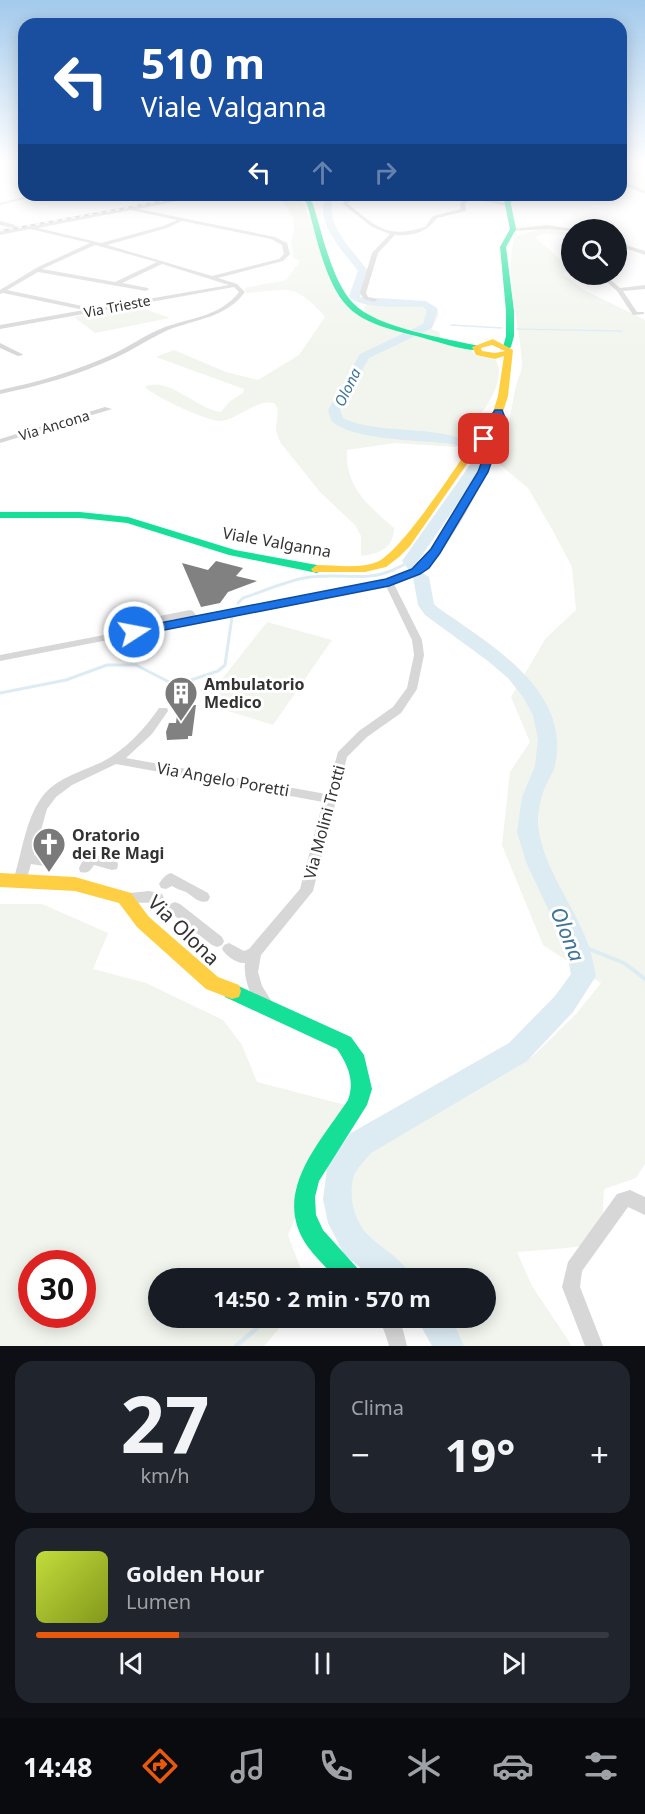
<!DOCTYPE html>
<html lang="it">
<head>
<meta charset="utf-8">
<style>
	:root { --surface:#171b24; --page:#20242c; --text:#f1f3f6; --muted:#9ea1a6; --line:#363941; --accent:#ea580c }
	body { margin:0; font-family:"Noto Sans",sans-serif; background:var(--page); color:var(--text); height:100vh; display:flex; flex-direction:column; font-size:22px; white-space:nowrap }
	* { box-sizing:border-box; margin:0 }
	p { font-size:20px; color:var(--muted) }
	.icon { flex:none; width:33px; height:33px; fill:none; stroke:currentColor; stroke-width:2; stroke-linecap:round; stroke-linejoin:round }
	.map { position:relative; height:1346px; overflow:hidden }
	.sheet { display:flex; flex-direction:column; gap:15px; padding:15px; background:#0d0f14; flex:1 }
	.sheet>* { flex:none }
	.top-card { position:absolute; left:18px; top:18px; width:609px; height:183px; border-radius:18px; box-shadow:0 3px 15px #0003; background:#1a4fa0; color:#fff; overflow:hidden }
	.buttons { position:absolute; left:561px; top:219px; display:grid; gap:12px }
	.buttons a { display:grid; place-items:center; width:66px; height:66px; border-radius:50%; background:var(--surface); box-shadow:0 3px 15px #0003; font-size:30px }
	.speed { position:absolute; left:18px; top:1250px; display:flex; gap:12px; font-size:30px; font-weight:700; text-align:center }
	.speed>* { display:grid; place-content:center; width:78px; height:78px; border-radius:50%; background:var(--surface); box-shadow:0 3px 15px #0003; line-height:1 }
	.speed .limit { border:9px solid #d22; background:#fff; color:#111 }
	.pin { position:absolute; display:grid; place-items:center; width:51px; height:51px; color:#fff; margin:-26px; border-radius:12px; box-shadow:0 3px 9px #0006 }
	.me { position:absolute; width:66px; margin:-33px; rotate:79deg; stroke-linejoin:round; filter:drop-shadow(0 0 4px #0008) }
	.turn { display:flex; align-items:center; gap:21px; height:126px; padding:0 24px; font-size:27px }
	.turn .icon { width:78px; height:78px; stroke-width:2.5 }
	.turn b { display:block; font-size:42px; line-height:51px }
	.lanes { display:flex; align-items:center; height:57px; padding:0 24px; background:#0003; justify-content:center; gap:30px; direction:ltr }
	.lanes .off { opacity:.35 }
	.big { font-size:45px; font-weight:700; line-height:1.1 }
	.sheet .widget { flex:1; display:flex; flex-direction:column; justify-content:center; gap:9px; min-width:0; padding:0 21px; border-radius:18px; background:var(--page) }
	.sheet .dial { align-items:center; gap:0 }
	.dial b { font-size:78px; line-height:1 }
	.song { display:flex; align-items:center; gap:18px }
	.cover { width:72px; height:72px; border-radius:9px; background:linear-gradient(135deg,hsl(70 70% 55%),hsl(70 70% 35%)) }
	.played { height:6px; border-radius:3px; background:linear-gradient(90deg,var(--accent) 25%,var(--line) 25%) }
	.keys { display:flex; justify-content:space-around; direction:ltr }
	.heat { display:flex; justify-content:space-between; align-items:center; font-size:33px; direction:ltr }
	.sheet .tiles { flex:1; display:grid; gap:15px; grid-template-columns:1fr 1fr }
	.widget:last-child { grid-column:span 2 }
	.trip { position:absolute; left:148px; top:1268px; width:348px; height:60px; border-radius:30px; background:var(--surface); box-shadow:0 3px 15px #0003; font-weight:700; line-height:60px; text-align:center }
	.tabs { display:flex; height:96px; justify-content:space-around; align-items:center; background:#090b0e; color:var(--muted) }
	.tabs .icon { width:42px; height:42px }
	.tabs .active { color:var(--accent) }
	.tabs b { font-size:27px; color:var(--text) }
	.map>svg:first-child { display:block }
	.green { fill:#f1f5ed; fill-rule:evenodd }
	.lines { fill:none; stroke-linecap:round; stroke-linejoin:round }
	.stream-far3 { stroke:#ddebf3; stroke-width:1.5 }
	.stream-far2 { stroke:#ddebf3; stroke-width:3 }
	.stream-far1 { stroke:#ddebf3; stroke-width:4 }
	.stream { stroke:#ddebf3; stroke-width:4.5 }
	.river { fill:#ddebf3; fill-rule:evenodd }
	.building { fill:#818181 }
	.street { fill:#d7d7d7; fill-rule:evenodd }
	.fast { fill:#16e098; fill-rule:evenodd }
	.slow { fill:#ffcf43; fill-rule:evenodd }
	.rail-casing { stroke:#bebebe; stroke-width:2 }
	.rail { stroke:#fff; stroke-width:1.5; stroke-dasharray:4.5; stroke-linecap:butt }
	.route { fill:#1a73e8; stroke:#114b97; stroke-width:1.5 }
	.labels { text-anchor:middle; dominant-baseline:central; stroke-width:6; stroke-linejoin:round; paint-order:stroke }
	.far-street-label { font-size:14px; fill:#333; stroke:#fff }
	.far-water-label { font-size:15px; font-style:italic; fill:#3f7597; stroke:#fff }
	.street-label { font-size:16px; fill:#333; stroke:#fff }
	.poi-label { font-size:16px; font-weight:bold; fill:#333; stroke:#fff; text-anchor:start }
	.near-street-label { font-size:20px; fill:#333; stroke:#fff }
	.near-water-label { font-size:21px; font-style:italic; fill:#3f7597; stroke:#fff }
</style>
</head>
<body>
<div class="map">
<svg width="645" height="1346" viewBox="0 0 645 1346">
	<rect width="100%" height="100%" fill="#fff"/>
	<path class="green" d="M 633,164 L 645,164 L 645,192 L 631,185 L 623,177 L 624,170 Z
		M 277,195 L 296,195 L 304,205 L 338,297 L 351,310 L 367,318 L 364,307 L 370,300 L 435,306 L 439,315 L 431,329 L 439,332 L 441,341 L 468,347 L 475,355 L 496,360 C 510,387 470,426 456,447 L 395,443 L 347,450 C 345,487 368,505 394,528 C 394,548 379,554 361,556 L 361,536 L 355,525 L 320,492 L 280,442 L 276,430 L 278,409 L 274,403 C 257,399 239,418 222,421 C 210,423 153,396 145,387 C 167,375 198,410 221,412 L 230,401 L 243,393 L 244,389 L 156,357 L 174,350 L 226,372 L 258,380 L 299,355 L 325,317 C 295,282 288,290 246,293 L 245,288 L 286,280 L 300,261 L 294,258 L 291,241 L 294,230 L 293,217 Z
		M 542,229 L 556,229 L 571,235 L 543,234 L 535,237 L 569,268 L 563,274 L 584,290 L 645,320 L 645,1164 L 636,1178 L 604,1189 L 601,1243 L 567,1248 L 517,1252 L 532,1286 L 572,1346 L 459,1346 L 451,1326 L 444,1317 L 486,1317 L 486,1278 L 413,1278 C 383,1252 332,1219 350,1172 C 354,1164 362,1156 367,1149 L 533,1056 L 576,1014 L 601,983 L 543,945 L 502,845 L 510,772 L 530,742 L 511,697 L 546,638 L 576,610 L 572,567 L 552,529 L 528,488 L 498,463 C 509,437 510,409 517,382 C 519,376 522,371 522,364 C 520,322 503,277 515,236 Z
		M 133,305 L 170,318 L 95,333 L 74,317 Z
		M 267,622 L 332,640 L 273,725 L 203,703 Z
		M 0,904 L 42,904 L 108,933 L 93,969 L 146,983 L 223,1020 L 242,1045 L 257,1082 L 349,1106 L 310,1160 L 295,1189 L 297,1214 L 288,1235 L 301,1270 L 345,1272 L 338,1278 L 159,1278 L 159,1317 L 289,1317 L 264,1346 L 0,1346 ZM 32,1263 L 82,1263 L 82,1314 L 32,1314 Z"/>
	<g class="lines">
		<path class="stream-far3" d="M 451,325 L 502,328
			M 517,329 L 622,331"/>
		<path class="stream-far2" d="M 238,603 L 243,598 C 265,591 287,580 310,577 C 351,572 371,586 410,561
			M 0,693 L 66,680 L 107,665 L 136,665 L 171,683 L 179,684 L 218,671 L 225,665 L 232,617"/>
		<path class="stream-far1" d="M 577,944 L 624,963 L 645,979"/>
		<path class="stream" d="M 345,1251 L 355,1243
			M 315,1278 L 325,1270
			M 236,1346 L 270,1317"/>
		<path class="river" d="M 325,195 L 333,195 C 325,227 351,247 368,271 L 360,297 L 426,301 L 438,309 L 432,328 L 369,358 L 340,410 L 343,418 C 382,438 459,420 486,455 L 486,462 L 418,561 L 422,566 L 414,571 L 408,569 L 402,561 L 472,462 L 472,456 L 466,449 L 453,444 C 424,440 350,441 331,420 L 328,410 L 360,354 L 423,324 L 427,310 L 423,307 C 406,306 358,310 349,296 L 358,271 C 341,248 316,226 325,195 Z
			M 421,572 L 429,577 L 434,604 L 437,607 C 489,644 572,690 555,766 C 553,773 548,780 545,787 C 540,800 536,818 539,832 C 545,868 569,899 583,932 C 590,946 593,961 596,976 L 573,1012 L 527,1061 L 371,1153 C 366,1159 357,1168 354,1175 C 348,1194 353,1218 366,1233 C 380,1249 403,1257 411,1278 L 373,1278 L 344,1254 L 328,1223 L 323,1199 L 327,1169 L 331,1159 L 351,1133 L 509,1043 L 555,996 L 571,974 L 565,945 L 526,862 L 517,832 L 522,797 L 535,766 L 538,739 L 533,715 L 523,697 L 508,678 L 488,661 L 425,615 L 418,605 L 413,577 Z
			M 416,1317 L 451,1317 L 464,1346 L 432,1346 Z"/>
	</g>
	<path class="building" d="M 216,561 L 243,568 L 236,576 L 257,581 L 228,592 L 220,603 L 201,607 L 182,563 L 208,570 Z
		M 196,705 L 192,736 L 188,736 L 188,739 L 167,740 L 166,732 L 169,723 L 176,723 L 178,706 Z"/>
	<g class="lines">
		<path class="street" d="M 624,164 L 628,164 L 621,173 L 621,168 Z
			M 621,177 L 630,184 L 645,191 L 645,194 L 626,186 L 621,181 Z
			M 32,195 L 40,195 L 0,205 L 0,203 Z
			M 197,195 L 207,195 L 138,209 L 275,237 L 287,243 L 290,254 L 283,261 L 218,278 L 237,284 L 245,292 C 226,318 196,319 168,330 C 150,338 133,350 115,358 C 78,375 39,386 0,394 L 0,390 C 38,382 76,371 111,355 C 129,347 146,334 165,327 C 191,318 221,316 239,292 L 234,287 L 0,329 L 0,325 L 84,310 L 3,293 L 0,294 L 0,290 L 38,267 L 90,243 L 30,229 L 0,235 L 0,231 ZM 131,210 L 177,220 L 163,226 L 101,243 L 38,228 ZM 182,221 L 271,239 L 282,245 L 284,254 L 279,259 L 212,276 L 107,245 L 167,228 ZM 95,245 L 157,262 L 115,282 L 42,269 ZM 162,264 L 229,285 L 90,309 L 87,307 L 7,290 L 38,272 L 146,291 L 149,289 L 148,288 L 122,283 Z
			M 362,195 L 366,195 L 368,198 L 349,201 L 348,204 C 377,227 387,239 425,227 L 433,216 L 461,209 L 460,204 L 464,199 L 484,199 L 507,203 L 515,195 L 520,195 L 508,206 L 484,201 L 467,201 L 465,204 L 466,211 L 437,218 C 426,233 413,236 395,235 L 378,253 L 366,293 L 368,297 L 376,299 L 377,300 L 374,302 L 364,299 L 360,293 L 372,253 L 390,234 L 372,227 L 343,204 L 345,199 L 363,197 Z
			M 0,221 L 15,225 L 16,226 L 13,228 L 0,225 Z
			M 547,225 L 578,230 L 572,230 L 572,231 L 547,229 L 513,231 L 510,229 Z
			M 616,242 L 645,251 L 645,255 L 616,245 Z
			M 598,274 L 604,274 L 620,288 L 645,285 L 645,289 L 623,291 L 637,312 L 644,312 L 644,314 L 633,315 L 617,291 Z
			M 0,343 L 22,354 L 23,355 L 18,356 L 0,348 Z
			M 105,407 L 112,409 L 0,443 L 0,439 Z
			M 495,410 L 502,412 C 502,416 503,421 503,426 C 500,457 450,547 427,568 C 418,576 406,580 394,584 L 422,640 L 424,655 L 417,689 L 401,713 L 367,737 L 347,757 L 313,891 L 261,955 L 258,972 L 262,986 L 274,1005 L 272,1010 L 267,1012 C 252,1006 243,978 245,963 C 237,964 226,956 222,949 L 224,945 L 229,943 L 244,951 L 249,949 L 300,889 L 323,802 L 116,764 L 72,785 L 56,797 L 47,809 L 34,855 L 49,857 L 50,861 L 49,865 L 44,866 L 31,864 L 25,885 L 20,886 L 15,885 L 13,881 C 22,854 25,820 42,797 C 56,778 81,772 102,762 C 125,750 144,730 159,708 L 167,708 L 168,711 L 152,734 L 126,758 L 326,794 L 338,752 L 359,731 L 393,707 L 407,688 L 414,655 L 412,640 L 386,586 L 0,661 L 0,655 L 151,626 L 149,620 L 154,617 L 190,610 L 193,611 L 197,617 L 387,581 L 419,566 L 443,535 L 482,465 L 491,443 L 496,425 ZM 187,617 L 188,619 L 160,624 L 160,622 Z
			M 91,854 L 117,861 L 118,865 L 117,869 L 112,870 L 94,865 C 90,871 88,874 80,872 L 79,868 C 82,862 85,856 91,854 Z
			M 171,873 L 208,893 L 210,897 L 208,901 C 198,904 193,896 186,892 C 181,890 177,889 172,886 L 166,889 L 161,888 L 159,884 C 162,879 165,875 171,873 Z
			M 149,891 L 162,894 L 164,898 L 162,902 C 158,903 125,903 120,902 L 118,898 L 120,894 Z
			M 175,902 L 180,904 L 222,937 L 224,941 L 222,945 L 217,947 L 212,945 L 170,912 L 168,908 L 170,904 Z
			M 630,1190 L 645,1197 L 645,1215 L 628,1207 L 582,1271 L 580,1287 L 603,1346 L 585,1346 L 562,1287 L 568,1262 L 617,1194 Z
			M 378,1317 L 397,1317 L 403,1330 L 407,1346 L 389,1346 L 385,1333 Z"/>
		<path class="fast" d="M 301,195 L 307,195 L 313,204 C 322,233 332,281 353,303 C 376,328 445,338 479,346 L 479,350 C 463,351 436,341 420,337 C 397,331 366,325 348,307 C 325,284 316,234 307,204 Z
			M 503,195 L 509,195 L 516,229 L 506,247 L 514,311 L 514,336 L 511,347 L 507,350 L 503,347 L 506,336 L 506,311 L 500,247 L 510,229 Z
			M 0,512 L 80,512 L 128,517 L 235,550 L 317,565 L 323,569 L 317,573 L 229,555 L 127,523 L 80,518 L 0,518 Z
			M 232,983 L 351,1037 L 364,1055 L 372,1089 L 367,1105 L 319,1181 L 315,1197 L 316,1215 L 323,1230 L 359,1270 L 362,1278 L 336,1278 C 327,1268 316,1258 308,1247 C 270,1194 319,1144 348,1100 C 355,1081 348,1065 337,1049 L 225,997 L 223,991 L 225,985 Z"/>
		<path class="slow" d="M 493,339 L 513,350 L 508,396 L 503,412 L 410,546 L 399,557 L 386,567 L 365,572 L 313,572 L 311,569 L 317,565 C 335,565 360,569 377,562 C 404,551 473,441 493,412 L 498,396 L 504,356 L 495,359 L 476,355 L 472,347 ZM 492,345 L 505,351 L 495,353 L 482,351 L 481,348 Z
			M 0,873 L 75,877 L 131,893 L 149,917 L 218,977 L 239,985 L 241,991 L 239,997 L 232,999 L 206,989 L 137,927 L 119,903 L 75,891 L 0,887 Z"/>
		<defs>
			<path id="rail" d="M 0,231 L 196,195"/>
		</defs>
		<use href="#rail" class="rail-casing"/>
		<use href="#rail" class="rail"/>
	</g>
	<linearGradient id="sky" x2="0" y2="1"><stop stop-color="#a3caec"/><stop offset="0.46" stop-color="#fff"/><stop offset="1" stop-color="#fff" stop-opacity="0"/></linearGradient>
	<rect width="645" height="353" fill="url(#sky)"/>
	<path class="route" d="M 495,410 L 502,410 L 506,420 L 488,472 L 440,553 L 429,568 L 420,574 L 389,586 L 134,636 L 128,632 L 134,628 L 386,579 L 412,569 L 431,549 L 478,472 L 495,425 L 488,435 L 488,441 L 481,441 L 478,435 Z"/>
	<defs>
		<symbol id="building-pin" viewBox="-11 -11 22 30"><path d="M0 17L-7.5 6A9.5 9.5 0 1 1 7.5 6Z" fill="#7a7a7a" stroke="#fff"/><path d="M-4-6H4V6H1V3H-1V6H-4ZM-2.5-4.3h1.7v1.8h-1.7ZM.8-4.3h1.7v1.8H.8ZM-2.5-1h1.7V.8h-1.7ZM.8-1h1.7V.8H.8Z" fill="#fff"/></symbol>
		<symbol id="church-pin" viewBox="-11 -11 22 30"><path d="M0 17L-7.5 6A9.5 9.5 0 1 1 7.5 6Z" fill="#7a7a7a" stroke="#fff"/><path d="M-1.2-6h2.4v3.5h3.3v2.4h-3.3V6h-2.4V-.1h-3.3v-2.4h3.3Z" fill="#fff"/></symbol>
	</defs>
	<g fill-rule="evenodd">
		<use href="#building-pin" x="162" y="674" width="38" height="52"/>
		<use href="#church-pin" x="30" y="825" width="38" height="52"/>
	</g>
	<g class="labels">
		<g class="far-street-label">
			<text transform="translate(117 306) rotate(-11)">Via Trieste</text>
			<text transform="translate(54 425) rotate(-17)">Via Ancona</text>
		</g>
		<g class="far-water-label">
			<text transform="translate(347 387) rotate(-64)">Olona</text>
		</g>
		<g class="street-label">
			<text transform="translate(277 542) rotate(10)">Viale Valganna</text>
			<text transform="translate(223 779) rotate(10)">Via Angelo Poretti</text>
			<text transform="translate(324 822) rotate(-75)">Via Molini Trotti</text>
		</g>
		<g class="poi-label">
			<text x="204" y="684">Ambulatorio<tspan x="204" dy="18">Medico</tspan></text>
			<text x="72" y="835">Oratorio<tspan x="72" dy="18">dei Re Magi</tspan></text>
		</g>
		<g class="near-street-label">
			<text transform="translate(184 930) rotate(44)">Via Olona</text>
		</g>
		<g class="near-water-label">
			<text transform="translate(568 934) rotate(68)">Olona</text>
		</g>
	</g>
</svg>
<div class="buttons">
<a><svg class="icon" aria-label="search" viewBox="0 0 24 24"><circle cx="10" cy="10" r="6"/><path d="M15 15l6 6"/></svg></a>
</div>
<div class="speed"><div class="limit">30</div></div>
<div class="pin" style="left:484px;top:439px;background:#d93025"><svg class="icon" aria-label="arrive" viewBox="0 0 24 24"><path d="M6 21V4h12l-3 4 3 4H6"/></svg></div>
<svg class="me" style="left:134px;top:632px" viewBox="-20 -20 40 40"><circle r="17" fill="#1a73e8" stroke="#fff" stroke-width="3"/><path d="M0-11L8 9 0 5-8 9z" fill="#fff"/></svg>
<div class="trip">14:50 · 2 min · 570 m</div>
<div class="top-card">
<div class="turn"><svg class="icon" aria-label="left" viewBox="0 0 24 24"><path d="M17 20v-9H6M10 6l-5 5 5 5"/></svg><div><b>510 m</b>Viale Valganna</div></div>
<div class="lanes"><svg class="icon" aria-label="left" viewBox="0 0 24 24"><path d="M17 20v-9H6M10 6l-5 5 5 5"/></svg><svg class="icon off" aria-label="ahead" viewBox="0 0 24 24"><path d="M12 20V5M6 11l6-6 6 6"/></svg><svg class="icon off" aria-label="right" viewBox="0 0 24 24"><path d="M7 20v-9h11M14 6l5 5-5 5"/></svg></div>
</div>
</div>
<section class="sheet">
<div class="tiles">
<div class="widget dial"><b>27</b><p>km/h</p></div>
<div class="widget"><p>Clima</p>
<div class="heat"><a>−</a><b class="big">19°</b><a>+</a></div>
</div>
<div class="widget">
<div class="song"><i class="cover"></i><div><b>Golden Hour</b><p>Lumen</p></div></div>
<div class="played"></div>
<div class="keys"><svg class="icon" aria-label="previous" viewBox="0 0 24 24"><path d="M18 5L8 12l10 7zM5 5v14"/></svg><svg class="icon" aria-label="pause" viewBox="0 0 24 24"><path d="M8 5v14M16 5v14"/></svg><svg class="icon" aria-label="next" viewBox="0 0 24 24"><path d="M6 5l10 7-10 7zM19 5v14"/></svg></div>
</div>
</div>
</section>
<nav class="tabs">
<b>14:48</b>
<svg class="icon active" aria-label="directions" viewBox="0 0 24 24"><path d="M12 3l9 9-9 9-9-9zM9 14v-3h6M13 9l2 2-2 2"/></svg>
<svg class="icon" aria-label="music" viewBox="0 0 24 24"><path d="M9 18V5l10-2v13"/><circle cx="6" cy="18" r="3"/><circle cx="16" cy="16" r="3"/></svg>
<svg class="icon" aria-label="phone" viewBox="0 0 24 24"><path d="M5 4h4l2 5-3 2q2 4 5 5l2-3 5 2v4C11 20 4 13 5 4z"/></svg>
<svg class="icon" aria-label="climate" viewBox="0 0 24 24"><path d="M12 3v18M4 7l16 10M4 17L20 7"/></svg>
<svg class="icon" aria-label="car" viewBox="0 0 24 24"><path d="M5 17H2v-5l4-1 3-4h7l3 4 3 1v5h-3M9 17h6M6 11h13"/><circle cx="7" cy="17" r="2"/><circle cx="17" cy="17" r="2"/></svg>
<svg class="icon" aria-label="filters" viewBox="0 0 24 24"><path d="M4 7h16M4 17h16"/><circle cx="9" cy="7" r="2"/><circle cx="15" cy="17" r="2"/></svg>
</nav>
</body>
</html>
